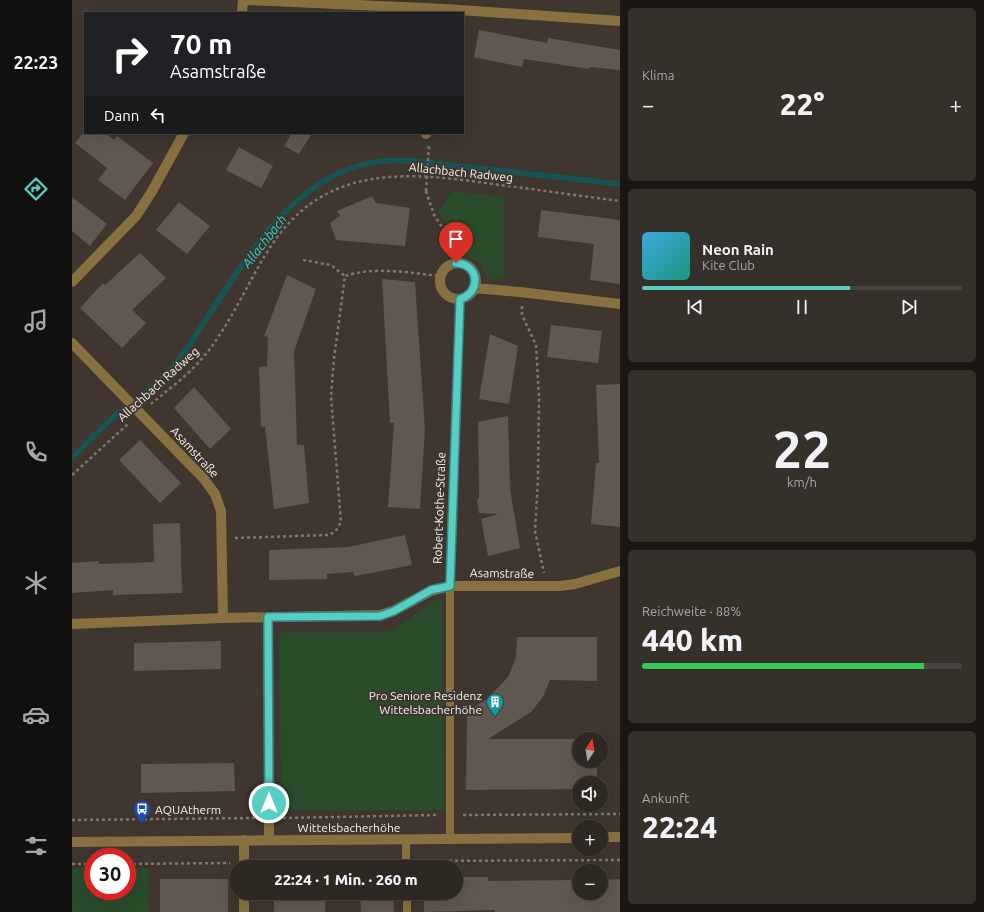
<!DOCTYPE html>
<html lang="de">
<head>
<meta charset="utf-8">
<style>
	:root { --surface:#2e2823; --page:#36302b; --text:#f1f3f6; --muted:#a7a6a6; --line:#494441; --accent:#56cec4 }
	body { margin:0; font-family:Ubuntu,sans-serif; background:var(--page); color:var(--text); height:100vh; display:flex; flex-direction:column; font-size:15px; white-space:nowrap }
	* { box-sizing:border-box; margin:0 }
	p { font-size:13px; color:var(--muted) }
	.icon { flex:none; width:22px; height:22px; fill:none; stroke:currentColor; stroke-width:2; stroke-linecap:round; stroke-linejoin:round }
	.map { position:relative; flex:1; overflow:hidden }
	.side { display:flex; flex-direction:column; gap:8px; padding:8px; background:#191613; width:364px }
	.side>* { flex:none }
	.top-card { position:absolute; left:12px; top:12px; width:380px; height:122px; border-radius:0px; box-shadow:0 4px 16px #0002,0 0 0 1px var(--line); background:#202124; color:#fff; overflow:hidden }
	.needle { width:26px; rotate:12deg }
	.buttons { position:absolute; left:500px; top:732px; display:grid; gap:8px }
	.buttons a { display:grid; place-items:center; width:36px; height:36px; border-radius:50%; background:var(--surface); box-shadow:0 4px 16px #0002,0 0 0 1px var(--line); font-size:20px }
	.speed { position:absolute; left:12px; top:848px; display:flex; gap:8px; font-size:20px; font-weight:700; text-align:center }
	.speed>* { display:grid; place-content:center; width:52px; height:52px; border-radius:50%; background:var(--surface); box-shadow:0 4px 16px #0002,0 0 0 1px var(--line); line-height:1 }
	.speed .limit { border:6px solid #d22; background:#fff; color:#111 }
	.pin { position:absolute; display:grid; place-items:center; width:34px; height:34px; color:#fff; margin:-41px -17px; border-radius:50% 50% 50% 0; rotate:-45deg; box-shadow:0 0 4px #0007 }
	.pin .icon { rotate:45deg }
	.me { position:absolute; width:44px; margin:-22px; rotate:0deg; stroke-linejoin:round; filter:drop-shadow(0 0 3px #0008) }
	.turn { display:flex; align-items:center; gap:14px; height:84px; padding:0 20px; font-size:18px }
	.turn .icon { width:52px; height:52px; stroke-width:2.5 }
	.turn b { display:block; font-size:28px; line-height:34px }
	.then { display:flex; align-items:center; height:38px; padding:0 20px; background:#0003; gap:8px; font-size:15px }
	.big { font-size:30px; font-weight:800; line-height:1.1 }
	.side .widget { flex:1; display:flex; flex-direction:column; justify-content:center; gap:6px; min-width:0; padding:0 14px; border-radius:6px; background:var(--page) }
	.side .dial { align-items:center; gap:0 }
	.dial b { font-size:52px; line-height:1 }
	.song { display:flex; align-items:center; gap:12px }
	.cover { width:48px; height:48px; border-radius:6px; background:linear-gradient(135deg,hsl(200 70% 55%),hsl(170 70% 35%)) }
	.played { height:4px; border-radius:2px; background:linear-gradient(90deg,var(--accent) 65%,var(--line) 65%) }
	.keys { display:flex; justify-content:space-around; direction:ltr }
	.heat { display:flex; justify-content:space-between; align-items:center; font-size:22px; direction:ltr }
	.charge { height:6px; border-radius:3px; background:linear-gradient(90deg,#34c759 88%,var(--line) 0) }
	.trip { position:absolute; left:157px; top:860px; width:234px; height:40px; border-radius:20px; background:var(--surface); box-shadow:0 4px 16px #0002,0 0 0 1px var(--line); font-weight:800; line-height:40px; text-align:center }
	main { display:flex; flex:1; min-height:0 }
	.menu { display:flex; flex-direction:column; width:72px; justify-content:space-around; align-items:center; background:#12100e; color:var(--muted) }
	.menu .icon { width:28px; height:28px }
	.menu .active { color:var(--accent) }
	.menu b { font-size:18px; color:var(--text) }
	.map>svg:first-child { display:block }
	.green { fill:#2a4c2b }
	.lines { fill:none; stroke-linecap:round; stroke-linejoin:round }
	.stream { stroke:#175555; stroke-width:5.5 }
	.building { fill:#605750 }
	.path { stroke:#7e7771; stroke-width:2.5; stroke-dasharray:3 3; stroke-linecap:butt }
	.service { stroke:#877140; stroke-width:8 }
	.minor { stroke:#877140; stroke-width:10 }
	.tertiary { stroke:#877140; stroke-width:10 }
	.path-bridge { stroke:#7e7771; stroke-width:2.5; stroke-dasharray:3 3; stroke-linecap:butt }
	.route-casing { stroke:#38867f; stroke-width:10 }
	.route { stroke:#56cec4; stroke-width:7 }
	.labels { text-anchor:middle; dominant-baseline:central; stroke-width:4; stroke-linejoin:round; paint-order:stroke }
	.street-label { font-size:12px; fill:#f6f1ed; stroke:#3e362f }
	.poi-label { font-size:12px; fill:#f6f1ed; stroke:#3e362f; text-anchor:end }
	.water-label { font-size:13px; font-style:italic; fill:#25d9da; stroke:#3e362f }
</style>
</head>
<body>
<main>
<nav class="menu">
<b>22:23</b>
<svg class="icon active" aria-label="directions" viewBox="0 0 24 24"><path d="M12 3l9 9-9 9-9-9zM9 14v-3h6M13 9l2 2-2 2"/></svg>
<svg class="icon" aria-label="music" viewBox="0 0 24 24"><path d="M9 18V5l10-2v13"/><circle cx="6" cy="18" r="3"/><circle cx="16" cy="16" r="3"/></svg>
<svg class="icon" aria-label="phone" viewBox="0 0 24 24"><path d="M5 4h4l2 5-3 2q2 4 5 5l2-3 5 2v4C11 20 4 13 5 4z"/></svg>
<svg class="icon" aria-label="climate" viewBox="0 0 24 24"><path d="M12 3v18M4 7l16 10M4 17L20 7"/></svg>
<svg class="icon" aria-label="car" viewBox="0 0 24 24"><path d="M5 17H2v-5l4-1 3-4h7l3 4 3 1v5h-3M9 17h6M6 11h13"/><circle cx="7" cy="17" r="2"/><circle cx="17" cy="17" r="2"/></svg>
<svg class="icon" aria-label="filters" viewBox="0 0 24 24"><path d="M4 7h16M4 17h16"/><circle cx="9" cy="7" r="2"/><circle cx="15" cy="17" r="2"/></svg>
</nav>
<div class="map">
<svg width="548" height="912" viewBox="0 0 548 912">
	<rect width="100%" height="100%" fill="#3e362f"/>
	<path class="green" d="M 380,191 L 432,197 L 432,279 L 416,280 L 408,263 L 392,254 L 389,242 L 366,213 Z
		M 370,598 L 372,810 L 212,811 L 209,797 L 207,634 L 213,632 L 311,632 C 335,627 348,605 370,598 Z
		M 0,868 L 21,868 L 21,891 L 55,891 L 55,868 L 76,868 L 77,912 L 0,912 Z"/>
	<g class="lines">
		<path class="stream" d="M 0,458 C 16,442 31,425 48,412 C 67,397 88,383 103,364 C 114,352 122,337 131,324 C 175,258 223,170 311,161 C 321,160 332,161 342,161 L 548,184"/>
	</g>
	<path class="building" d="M 407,30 L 475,43 L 476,38 L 548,50 L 548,70 L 518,67 L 517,69 L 452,59 L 450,67 L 402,57 Z
		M 11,133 L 33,133 L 42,140 L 45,136 L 81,163 L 53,200 L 26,180 L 35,168 L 3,143 Z
		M 220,133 L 240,133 L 227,154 L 212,146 Z
		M 167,147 L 201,166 L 189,188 L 154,170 Z
		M 300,196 L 304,203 L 338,208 L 333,246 L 264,240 L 258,223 L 268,216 L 265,211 Z
		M 0,197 L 35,224 L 18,246 L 0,231 Z
		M 107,202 L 138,226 L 115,254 L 84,230 Z
		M 469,210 L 548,220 L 548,284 L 518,280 L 522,244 L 466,237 Z
		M 68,253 L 94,278 L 60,310 L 74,323 L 50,348 L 8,308 L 31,283 L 33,285 Z
		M 215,275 L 244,289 L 222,351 L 225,445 L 232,445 L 237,503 L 202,509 L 193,426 L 189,427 L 187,367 L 195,366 L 196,337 L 192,336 Z
		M 310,279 L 343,282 L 353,430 L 348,509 L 316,507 L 322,423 L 318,423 Z
		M 479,325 L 530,331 L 526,363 L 475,357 Z
		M 418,334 L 446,346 L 437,404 L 407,399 Z
		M 548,384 L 548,527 L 519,524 L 524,463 L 527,463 L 524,385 Z
		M 122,387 L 159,429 L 138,449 L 102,408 Z
		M 436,416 L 438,489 L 448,548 L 416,556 L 409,519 L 426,514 L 407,513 L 405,499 L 407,499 L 406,422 Z
		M 68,440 L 109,483 L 88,503 L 47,460 Z
		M 108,523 L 110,593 L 41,595 L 41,590 L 0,593 L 0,563 L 27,561 L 27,564 L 82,562 L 81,524 Z
		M 333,535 L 340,565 L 283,576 L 281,572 L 255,574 L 255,579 L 197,580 L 197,550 L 276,547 Z
		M 445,637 L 525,637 L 525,681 L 478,680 L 471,697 L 459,712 L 416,739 L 507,739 L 507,761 L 525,761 L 525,783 L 507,783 L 507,789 L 394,790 L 395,712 L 416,698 L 436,677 L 444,657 Z
		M 149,641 L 149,669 L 62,671 L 62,643 Z
		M 162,763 L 163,791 L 69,793 L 69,764 Z
		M 384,877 L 416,877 L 416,881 L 507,880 L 507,893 L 529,893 L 529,880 L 548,879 L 548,912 L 423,912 L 423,910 L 352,912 L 352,893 L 384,893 Z
		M 88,879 L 156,879 L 156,912 L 88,912 Z
		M 202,893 L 254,893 L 253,912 L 202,912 Z
		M 288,893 L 321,893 L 322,912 L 289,912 Z"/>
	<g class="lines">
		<path class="path" d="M 354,191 L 362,215 L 384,248 L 390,263
			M 231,260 L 259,265 L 273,276
			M 450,306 L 450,315 L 464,345 L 467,397 L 466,479 L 463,531 L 472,573
			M 79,404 C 97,389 118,374 133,355 C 159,323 175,284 197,249 C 253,161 338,172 428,185 C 468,190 508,196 548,201
			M 0,475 L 57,423
			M 163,538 L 256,535 L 263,532 L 269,522 L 259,396 L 262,358 L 273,276 C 303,266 338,273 368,276
			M 391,815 L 548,814
			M 211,818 L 366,815
			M 0,820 L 184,818
			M 347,861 L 548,860
			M 185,862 L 320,862
			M 0,864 L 21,864
			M 55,864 L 158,863"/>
		<path class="service" d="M 378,838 L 378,586 L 388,299
			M 334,840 L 334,867
			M 335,893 L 335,912"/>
		<path class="minor" d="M 176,0 L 373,9 L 548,21
			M 170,13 L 171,0
			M 354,134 L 354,133
			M368 281a18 18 0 1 1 36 0a18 18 0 1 1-36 0Z
			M 0,282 L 64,216 L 79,193 L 112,133
			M 402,288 L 448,292 L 548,304
			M 0,343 L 132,479 L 143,494 L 149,511 L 151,618
			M 196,617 L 197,840
			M 0,624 L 151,618 L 308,615 L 321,611 L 359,591 L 378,586 L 488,586 L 503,584 L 548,571
			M 172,840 L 172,867
			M 172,912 L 172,893"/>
		<path class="tertiary" d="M 529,837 L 548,837
			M 0,842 L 507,838"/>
		<path class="path-bridge" d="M 354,191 L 357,145"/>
	</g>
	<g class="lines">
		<defs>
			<path id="route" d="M 197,803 L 196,617 L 308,616 L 322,611 L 359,590 L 378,586 L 388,299 C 409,293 408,264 384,263"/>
		</defs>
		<use href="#route" class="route-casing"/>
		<use href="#route" class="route"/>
	</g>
	<defs>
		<symbol id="building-pin" viewBox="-11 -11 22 30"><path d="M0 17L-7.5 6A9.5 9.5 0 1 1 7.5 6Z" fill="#0f9aa8" stroke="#3e362f"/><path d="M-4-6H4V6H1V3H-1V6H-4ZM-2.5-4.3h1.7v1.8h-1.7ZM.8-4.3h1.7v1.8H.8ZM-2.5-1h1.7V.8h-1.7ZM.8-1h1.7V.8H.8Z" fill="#fff"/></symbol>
		<symbol id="bus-pin" viewBox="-11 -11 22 30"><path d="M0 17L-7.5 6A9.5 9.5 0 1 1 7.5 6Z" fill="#1a4fb4" stroke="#3e362f"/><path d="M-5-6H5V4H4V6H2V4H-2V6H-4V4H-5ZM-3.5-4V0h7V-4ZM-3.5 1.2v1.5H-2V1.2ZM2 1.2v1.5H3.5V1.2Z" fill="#fff"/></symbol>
	</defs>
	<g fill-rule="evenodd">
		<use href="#building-pin" x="413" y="692" width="20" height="27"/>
		<use href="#bus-pin" x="60" y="799" width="20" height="27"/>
	</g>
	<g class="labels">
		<g class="street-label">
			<text transform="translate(389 172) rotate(6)">Allachbach Radweg</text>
			<text transform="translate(86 384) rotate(-42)">Allachbach Radweg</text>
			<text transform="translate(123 452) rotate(47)">Asamstraße</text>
			<text transform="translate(367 508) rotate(-88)">Robert-Kothe-Straße</text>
			<text transform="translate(430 573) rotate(1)">Asamstraße</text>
			<text x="277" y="827">Wittelsbacherhöhe</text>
		</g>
		<g class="poi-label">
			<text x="410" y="695">Pro Seniore Residenz<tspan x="410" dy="14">Wittelsbacherhöhe</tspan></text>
			<text x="83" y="809" text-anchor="start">AQUAtherm</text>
		</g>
		<g class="water-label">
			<text transform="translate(192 241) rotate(-52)">Allachbach</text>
		</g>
	</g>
</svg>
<div class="buttons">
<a><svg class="needle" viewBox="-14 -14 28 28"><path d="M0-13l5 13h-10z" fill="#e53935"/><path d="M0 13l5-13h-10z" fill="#a7a6a6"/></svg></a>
<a><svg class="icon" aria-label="sound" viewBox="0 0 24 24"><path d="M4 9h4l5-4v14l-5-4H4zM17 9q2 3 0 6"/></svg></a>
<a>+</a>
<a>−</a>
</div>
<div class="speed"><div class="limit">30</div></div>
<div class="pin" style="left:384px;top:263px;background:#d93025"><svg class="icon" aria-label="arrive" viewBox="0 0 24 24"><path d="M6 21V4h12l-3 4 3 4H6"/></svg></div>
<svg class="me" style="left:197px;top:803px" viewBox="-20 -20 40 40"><circle r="17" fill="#56cec4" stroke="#fff" stroke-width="3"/><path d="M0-11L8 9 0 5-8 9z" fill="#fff"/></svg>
<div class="trip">22:24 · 1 Min. · 260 m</div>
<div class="top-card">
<div class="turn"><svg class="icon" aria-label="right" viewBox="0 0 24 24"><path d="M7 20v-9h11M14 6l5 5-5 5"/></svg><div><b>70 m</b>Asamstraße</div></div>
<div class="then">Dann<svg class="icon" aria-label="left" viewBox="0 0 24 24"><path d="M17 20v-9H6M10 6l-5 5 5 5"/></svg></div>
</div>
</div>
<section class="side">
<div class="widget"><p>Klima</p>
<div class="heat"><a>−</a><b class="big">22°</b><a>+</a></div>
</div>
<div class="widget">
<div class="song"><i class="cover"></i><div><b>Neon Rain</b><p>Kite Club</p></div></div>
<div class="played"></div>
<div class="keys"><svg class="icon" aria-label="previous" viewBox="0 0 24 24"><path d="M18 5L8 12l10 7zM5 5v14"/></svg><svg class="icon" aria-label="pause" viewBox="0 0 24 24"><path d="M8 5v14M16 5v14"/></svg><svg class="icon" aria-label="next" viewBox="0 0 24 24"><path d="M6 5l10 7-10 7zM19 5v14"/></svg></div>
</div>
<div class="widget dial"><b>22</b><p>km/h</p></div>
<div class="widget"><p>Reichweite · 88%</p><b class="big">440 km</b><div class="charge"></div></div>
<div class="widget"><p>Ankunft</p><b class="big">22:24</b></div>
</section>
</main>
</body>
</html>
